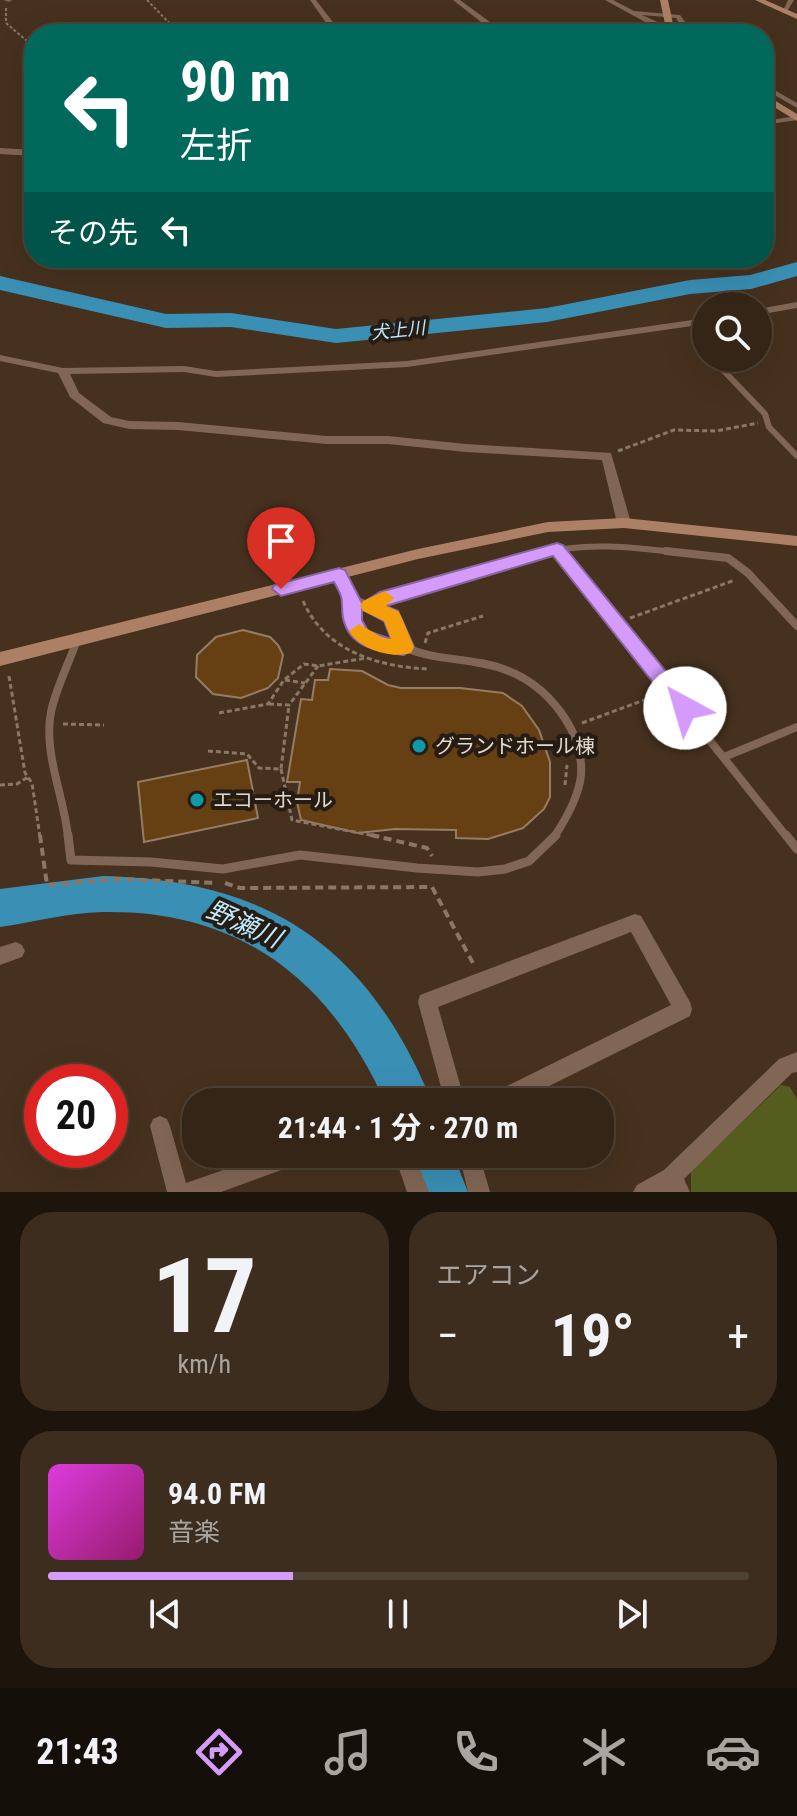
<!DOCTYPE html>
<html lang="ja">
<head>
<meta charset="utf-8">
<style>
	:root { --surface:#342516; --page:#3c2d1f; --text:#f1f3f6; --muted:#a9a5a1; --line:#4e4235; --accent:#d59bfb }
	body { margin:0; font-family:"Roboto Condensed","Noto Sans JP",sans-serif; background:var(--page); color:var(--text); height:100vh; display:flex; flex-direction:column; font-size:30px; white-space:nowrap }
	* { box-sizing:border-box; margin:0 }
	p { font-size:26px; color:var(--muted) }
	.icon { flex:none; width:44px; height:44px; fill:none; stroke:currentColor; stroke-width:2; stroke-linecap:round; stroke-linejoin:round }
	.map { position:relative; height:1192px; overflow:hidden }
	.sheet { display:flex; flex-direction:column; gap:20px; padding:20px; background:#1d140c; flex:1 }
	.sheet>* { flex:none }
	.banner { position:absolute; left:24px; top:24px; width:750px; height:244px; border-radius:32px; box-shadow:0 8px 32px #0002,0 0 0 2px var(--line); background:#00695c; color:#fff; overflow:hidden }
	.controls { position:absolute; left:692px; top:292px; display:grid; gap:16px }
	.controls a { display:grid; place-items:center; width:80px; height:80px; border-radius:50%; background:var(--surface); box-shadow:0 8px 32px #0002,0 0 0 2px var(--line); font-size:40px }
	.speed { position:absolute; left:24px; top:1064px; display:flex; gap:16px; font-size:40px; font-weight:700; text-align:center }
	.speed>* { display:grid; place-content:center; width:104px; height:104px; border-radius:50%; background:var(--surface); box-shadow:0 8px 32px #0002,0 0 0 2px var(--line); line-height:1 }
	.speed .limit { border:12px solid #d22; background:#fff; color:#111 }
	.pin { position:absolute; display:grid; place-items:center; width:68px; height:68px; color:#fff; margin:-82px -34px; border-radius:50% 50% 50% 0; rotate:-45deg; box-shadow:0 0 8px #0007 }
	.pin .icon { rotate:45deg }
	.me { position:absolute; width:88px; margin:-44px; rotate:321deg; stroke-linejoin:round; filter:drop-shadow(0 0 6px #0008) }
	.turn { display:flex; align-items:center; gap:28px; height:168px; padding:0 24px; font-size:36px }
	.turn .icon { width:104px; height:104px; stroke-width:2.5 }
	.turn b { display:block; font-size:56px; line-height:68px }
	.then { display:flex; align-items:center; height:76px; padding:0 24px; background:#0003; gap:16px; font-size:30px }
	.big { font-size:60px; font-weight:700; line-height:1.1 }
	.sheet .widget { flex:1; display:flex; flex-direction:column; justify-content:center; gap:12px; min-width:0; padding:0 28px; border-radius:32px; background:var(--page) }
	.sheet .dial { align-items:center; gap:0 }
	.dial b { font-size:104px; line-height:1 }
	.song { display:flex; align-items:center; gap:24px }
	.cover { width:96px; height:96px; border-radius:12px; background:linear-gradient(135deg,hsl(300 70% 55%),hsl(320 70% 35%)) }
	.played { height:8px; border-radius:4px; background:linear-gradient(90deg,var(--accent) 35%,var(--line) 35%) }
	.keys { display:flex; justify-content:space-around; direction:ltr }
	.heat { display:flex; justify-content:space-between; align-items:center; font-size:44px; direction:ltr }
	.sheet .tiles { flex:1; display:grid; gap:20px; grid-template-columns:1fr 1fr }
	.widget:last-child { grid-column:span 2 }
	.trip { position:absolute; left:182px; top:1088px; width:432px; height:80px; border-radius:32px; background:var(--surface); box-shadow:0 8px 32px #0002,0 0 0 2px var(--line); font-weight:700; line-height:80px; text-align:center }
	.tabs { display:flex; height:128px; justify-content:space-around; align-items:center; background:#150f09; color:var(--muted) }
	.tabs .icon { width:56px; height:56px }
	.tabs .on { color:var(--accent) }
	.tabs b { font-size:36px; color:var(--text) }
	.map>svg:first-child { display:block }
	.green { fill:#545d1d }
	.lines { fill:none; stroke-linecap:round; stroke-linejoin:round }
	.river { fill:#3a8fb5; fill-rule:evenodd }
	.building { fill:#663f13; stroke:#947d67; stroke-width:2 }
	.path-far2 { stroke:#897767; stroke-width:2; stroke-dasharray:3 2; stroke-linecap:butt }
	.path-far1 { stroke:#897767; stroke-width:3; stroke-dasharray:5 3; stroke-linecap:butt }
	.path { stroke:#897767; stroke-width:4; stroke-dasharray:8 5; stroke-linecap:butt }
	.lane-far2 { stroke:#826655; stroke-width:6 }
	.lane-far1 { stroke:#826655; stroke-width:8 }
	.lane { stroke:#826655; stroke-width:9 }
	.street { fill:#826655; fill-rule:evenodd }
	.secondary { fill:#ad8066; fill-rule:evenodd }
	.route { fill:#d59bfb; stroke:#8a65a3; stroke-width:2; fill-rule:evenodd }
	.slow { fill:#f59e0b }
	.culture-dot { fill:#0f9aa8; stroke:#251c13; stroke-width:3 }
	.labels { text-anchor:middle; dominant-baseline:central; stroke-width:8; stroke-linejoin:round; paint-order:stroke }
	.far-water-label { font-size:18px; font-style:italic; fill:#c0e9fe; stroke:#251c13 }
	.poi-label { font-size:20px; fill:#e5d8cc; stroke:#251c13; text-anchor:start }
	.near-water-label { font-size:26px; font-style:italic; fill:#c0e9fe; stroke:#251c13 }
</style>
</head>
<body>
<div class="map">
<svg width="797" height="1192" viewBox="0 0 797 1192">
	<rect width="100%" height="100%" fill="#46311e"/>
	<path class="green" d="M 781,1085 L 790,1087 L 797,1099 L 797,1192 L 691,1192 L 691,1171 Z"/>
	<g class="lines">
		<path class="river" d="M 797,262 L 797,276 L 751,289 L 690,294 L 547,322 L 336,343 L 231,327 L 166,328 L 0,290 L 0,276 L 166,314 L 231,313 L 336,329 L 547,308 L 690,280 L 750,275 Z
			M 103,876 C 270,880 368,947 432,1102 L 385,1102 C 330,980 240,909 102,912 C 68,913 34,922 0,927 L 0,889 Z
			M 405,1154 L 453,1154 L 468,1192 L 420,1192 Z"/>
	</g>
	<path class="building" d="M 243,630 L 270,637 L 278,645 L 283,655 L 278,678 L 268,688 L 241,698 L 213,694 L 196,677 L 197,655 L 216,637 Z
		M 330,669 L 362,671 L 388,685 L 401,688 L 460,688 L 503,693 L 522,706 L 539,730 L 550,762 L 550,797 L 544,809 L 523,828 L 488,839 L 456,838 L 456,830 L 395,829 L 358,833 L 301,820 L 297,802 L 300,782 L 287,782 L 301,699 L 312,700 L 315,680 L 328,680 Z
		M 247,760 L 258,818 L 144,842 L 138,782 Z"/>
	<g class="lines">
		<path class="path-far2" d="M 147,0 L 180,34
			M 6,8 L 6,23 L 34,47"/>
		<path class="path-far1" d="M 618,451 L 674,430 L 716,431 L 758,423
			M 303,601 C 325,651 378,667 429,669
			M 630,618 L 735,580
			M 425,643 L 428,633 L 483,616
			M 9,676 L 25,773 L 32,783 L 40,837
			M 285,680 L 305,683
			M 269,704 L 289,705 L 318,666
			M 219,713 L 268,704 L 284,680 L 304,664 L 318,666 L 366,658
			M 582,723 L 658,695
			M 63,724 L 104,725
			M 208,751 L 247,754 L 259,768 L 281,769 L 289,705
			M 281,769 L 292,820 L 381,837
			M 0,785 L 17,784 L 28,777
			M 565,785 L 567,765"/>
		<path class="path" d="M 40,835 L 47,885 L 119,879 L 217,883
			M 371,835 L 427,848 L 432,856
			M 225,883 L 240,888 L 432,887 L 474,965"/>
		<path class="lane-far2" d="M 731,358 L 723,361 L 722,369 L 765,414 L 769,427 L 797,456
			M 557,549 L 560,553
			M 543,553 C 587,541 639,548 683,553"/>
		<path class="lane-far1" d="M 558,551 L 787,837
			M 666,551 L 728,558 L 748,573 L 797,626
			M 339,575 L 353,599
			M 353,599 L 391,616 L 404,647 C 368,642 351,639 353,599 Z
			M 369,606 L 387,597 L 550,551
			M 404,647 C 437,662 473,657 506,670 C 547,685 584,730 581,775 C 579,797 566,819 554,837
			M 724,757 L 797,727
			M 68,837 C 64,796 43,753 51,712 C 56,688 69,663 77,640"/>
		<path class="lane" d="M 68,835 L 71,860 L 151,862 L 223,869 L 300,855 L 417,868 L 478,872 L 505,869 L 529,861 L 556,835
			M 786,835 L 797,849"/>
		<path class="street" d="M 3,0 L 12,0 L 9,2 Z
			M 310,0 L 316,0 L 342,34 L 334,34 Z
			M 453,0 L 460,0 L 502,31 L 495,33 Z
			M 605,0 L 613,0 L 634,11 L 680,15 L 694,34 L 686,34 L 676,18 L 642,15 L 662,24 L 669,34 L 661,34 L 656,28 Z
			M 788,0 L 794,0 L 786,13 L 782,13 Z
			M 764,84 L 797,103 L 797,108 L 764,89 Z
			M 797,116 L 797,120 L 764,125 L 764,121 Z
			M 0,148 L 34,150 L 34,156 L 0,154 Z
			M 797,302 L 797,308 L 758,315 L 758,309 Z
			M 706,318 L 706,324 L 407,367 L 216,377 L 184,372 L 70,374 L 79,393 L 111,417 L 129,421 L 178,422 L 327,436 L 388,436 L 466,444 L 611,453 L 631,523 L 624,527 L 617,523 L 602,460 L 466,452 L 388,444 L 327,444 L 178,430 L 129,429 L 103,423 L 70,397 L 58,373 L 0,361 L 0,355 L 63,368 L 184,366 L 216,371 L 407,361 Z
			M 635,914 L 641,916 L 690,1002 L 692,1009 L 690,1016 L 517,1102 L 486,1102 L 489,1095 L 671,1005 L 631,932 L 438,1007 L 465,1102 L 445,1102 L 418,1002 L 420,995 Z
			M 16,942 L 22,945 L 25,951 L 22,957 L 0,965 L 0,947 Z
			M 797,1052 L 797,1072 L 792,1073 L 684,1179 L 690,1192 L 633,1192 L 637,1185 L 664,1170 L 779,1059 Z
			M 160,1116 L 167,1119 L 170,1126 L 186,1183 L 269,1154 L 309,1154 L 306,1161 L 221,1192 L 167,1192 L 150,1126 L 153,1119 Z
			M 394,1154 L 414,1154 L 429,1192 L 407,1192 Z
			M 459,1154 L 479,1154 L 490,1192 L 468,1192 Z"/>
		<path class="secondary" d="M 660,0 L 668,0 L 673,24 L 681,34 L 673,34 L 665,24 Z
			M 755,0 L 765,0 L 797,14 L 797,19 Z
			M 764,94 L 797,114 L 797,121 L 764,101 Z
			M 624,518 L 797,536 L 797,546 L 624,528 L 548,532 L 418,559 L 0,666 L 0,652 L 418,549 L 548,522 Z"/>
	</g>
	<path class="route" d="M 557,543 L 563,545 L 692,703 L 695,708 L 692,714 L 678,714 L 553,556 L 386,606 L 398,611 L 414,647 L 404,655 C 380,652 349,648 343,618 C 340,599 346,603 334,582 L 281,596 L 272,589 L 274,585 L 339,568 L 345,570 L 362,603 L 380,592 ZM 362,609 L 384,621 L 391,639 L 368,631 L 362,620 Z"/>
	<path class="slow" d="M 385,591 L 394,598 L 386,606 L 398,611 L 401,616 L 414,647 L 411,653 C 391,659 359,649 349,631 L 359,624 L 383,638 L 391,639 L 384,621 L 363,611 L 360,606 L 363,601 Z"/>
	<g class="culture-dot">
		<circle cx="419" cy="746" r="8"/>
		<circle cx="197" cy="800" r="8"/>
	</g>
	<g class="labels">
		<g class="far-water-label">
			<text transform="translate(398 330) rotate(-6)">犬上川</text>
		</g>
		<g class="poi-label">
			<text x="435" y="746">グランドホール棟</text>
			<text x="213" y="800">エコーホール</text>
		</g>
		<g class="near-water-label">
			<text transform="translate(244 924) rotate(24)">野瀬川</text>
		</g>
	</g>
</svg>
<div class="controls">
<a><svg class="icon" aria-label="search" viewBox="0 0 24 24"><circle cx="10" cy="10" r="6"/><path d="M15 15l6 6"/></svg></a>
</div>
<div class="speed"><div class="limit">20</div></div>
<div class="pin" style="left:281px;top:589px;background:#d93025"><svg class="icon" aria-label="arrive" viewBox="0 0 24 24"><path d="M6 21V4h12l-3 4 3 4H6"/></svg></div>
<svg class="me" style="left:685px;top:708px" viewBox="-20 -20 40 40"><circle r="19" fill="#fff"/><path d="M0-13L10 11 0 6-10 11z" fill="#d59bfb"/></svg>
<div class="trip">21:44 · 1 分 · 270 m</div>
<div class="banner">
<div class="turn"><svg class="icon" aria-label="left" viewBox="0 0 24 24"><path d="M17 20v-9H6M10 6l-5 5 5 5"/></svg><div><b>90 m</b>左折</div></div>
<div class="then">その先<svg class="icon" aria-label="left" viewBox="0 0 24 24"><path d="M17 20v-9H6M10 6l-5 5 5 5"/></svg></div>
</div>
</div>
<section class="sheet">
<div class="tiles">
<div class="widget dial"><b>17</b><p>km/h</p></div>
<div class="widget"><p>エアコン</p>
<div class="heat"><a>−</a><b class="big">19°</b><a>+</a></div>
</div>
<div class="widget">
<div class="song"><i class="cover"></i><div><b>94.0 FM</b><p>音楽</p></div></div>
<div class="played"></div>
<div class="keys"><svg class="icon" aria-label="previous" viewBox="0 0 24 24"><path d="M18 5L8 12l10 7zM5 5v14"/></svg><svg class="icon" aria-label="pause" viewBox="0 0 24 24"><path d="M8 5v14M16 5v14"/></svg><svg class="icon" aria-label="next" viewBox="0 0 24 24"><path d="M6 5l10 7-10 7zM19 5v14"/></svg></div>
</div>
</div>
</section>
<nav class="tabs">
<b>21:43</b>
<svg class="icon on" aria-label="directions" viewBox="0 0 24 24"><path d="M12 3l9 9-9 9-9-9zM9 14v-3h6M13 9l2 2-2 2"/></svg>
<svg class="icon" aria-label="music" viewBox="0 0 24 24"><path d="M9 18V5l10-2v13"/><circle cx="6" cy="18" r="3"/><circle cx="16" cy="16" r="3"/></svg>
<svg class="icon" aria-label="phone" viewBox="0 0 24 24"><path d="M5 4h4l2 5-3 2q2 4 5 5l2-3 5 2v4C11 20 4 13 5 4z"/></svg>
<svg class="icon" aria-label="climate" viewBox="0 0 24 24"><path d="M12 3v18M4 7l16 10M4 17L20 7"/></svg>
<svg class="icon" aria-label="car" viewBox="0 0 24 24"><path d="M5 17H2v-5l4-1 3-4h7l3 4 3 1v5h-3M9 17h6M6 11h13"/><circle cx="7" cy="17" r="2"/><circle cx="17" cy="17" r="2"/></svg>
</nav>
</body>
</html>
